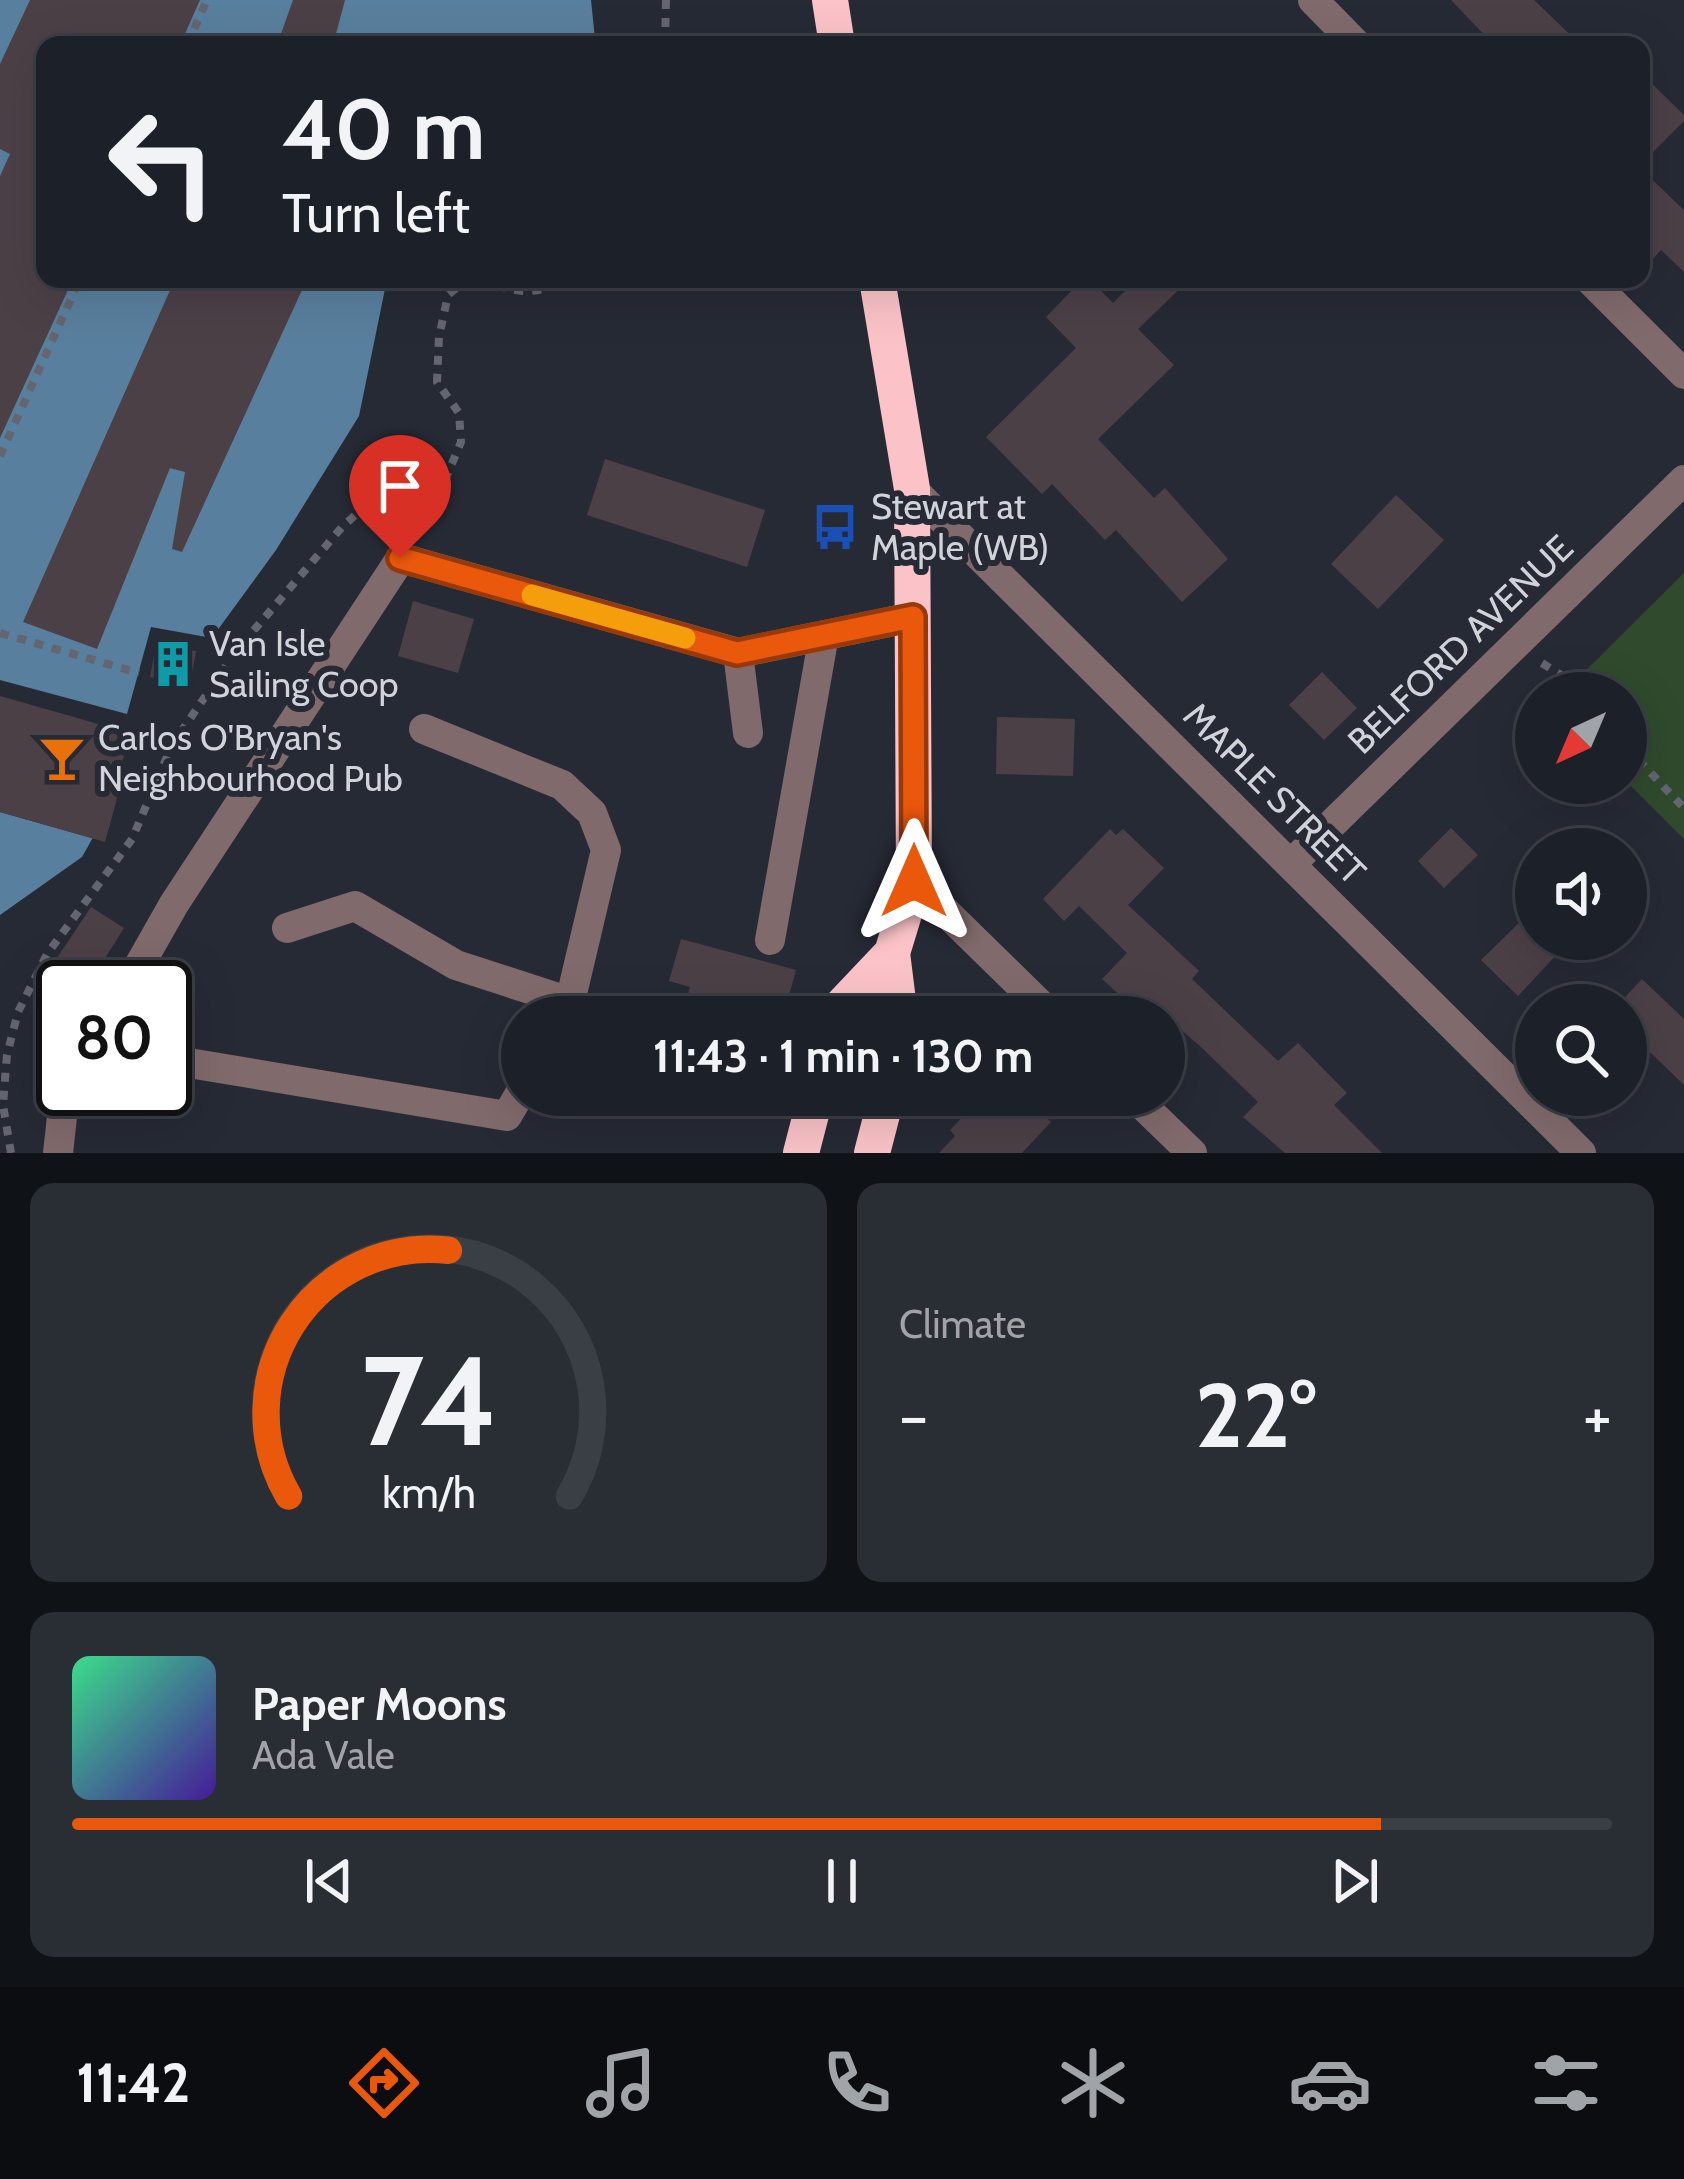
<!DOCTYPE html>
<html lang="en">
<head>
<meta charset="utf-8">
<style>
	:root { --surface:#1c2028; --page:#292d34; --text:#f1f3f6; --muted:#a0a3a8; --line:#3a3e45; --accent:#ea580c }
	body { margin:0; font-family:Cabin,sans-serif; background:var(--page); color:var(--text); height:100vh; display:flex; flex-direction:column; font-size:45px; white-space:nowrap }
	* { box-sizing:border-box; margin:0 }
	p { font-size:39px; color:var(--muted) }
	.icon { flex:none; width:66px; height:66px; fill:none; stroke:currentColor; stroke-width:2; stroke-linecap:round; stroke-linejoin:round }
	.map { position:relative; height:1153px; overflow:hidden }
	.side { display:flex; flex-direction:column; gap:30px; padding:30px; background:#0f1216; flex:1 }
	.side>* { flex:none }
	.guide { position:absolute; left:36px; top:36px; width:1614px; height:252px; border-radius:24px; box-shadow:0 12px 48px #0002,0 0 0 3px var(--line); background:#1c2028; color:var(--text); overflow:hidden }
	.needle { width:78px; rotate:224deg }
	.controls { position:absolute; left:1515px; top:672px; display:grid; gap:24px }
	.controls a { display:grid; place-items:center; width:132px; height:132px; border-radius:50%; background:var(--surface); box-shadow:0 12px 48px #0002,0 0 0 3px var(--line); font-size:60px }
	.speed { position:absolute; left:36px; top:960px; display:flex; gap:24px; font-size:60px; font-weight:700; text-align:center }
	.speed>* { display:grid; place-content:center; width:156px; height:156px; border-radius:50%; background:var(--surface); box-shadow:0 12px 48px #0002,0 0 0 3px var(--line); line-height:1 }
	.speed .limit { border:6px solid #111; border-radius:18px; background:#fff; color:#111 }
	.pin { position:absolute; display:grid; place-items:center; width:102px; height:102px; color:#fff; margin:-123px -51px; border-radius:50% 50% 50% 0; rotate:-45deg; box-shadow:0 0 12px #0007 }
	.pin .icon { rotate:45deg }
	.me { position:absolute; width:132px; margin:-66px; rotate:0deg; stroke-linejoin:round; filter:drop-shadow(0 0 9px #0008) }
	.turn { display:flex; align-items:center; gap:42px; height:252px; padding:0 48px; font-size:54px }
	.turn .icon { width:156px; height:156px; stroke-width:2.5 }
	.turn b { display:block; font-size:84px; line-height:102px }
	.big { font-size:90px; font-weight:800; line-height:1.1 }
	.side .widget { flex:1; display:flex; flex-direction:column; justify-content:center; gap:18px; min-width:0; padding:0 42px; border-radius:24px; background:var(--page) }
	.side .dial { align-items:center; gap:0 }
	.dial svg { height:312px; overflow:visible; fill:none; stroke:var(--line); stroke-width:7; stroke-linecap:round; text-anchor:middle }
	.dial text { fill:var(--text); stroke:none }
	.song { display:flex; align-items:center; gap:36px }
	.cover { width:144px; height:144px; border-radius:18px; background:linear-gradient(135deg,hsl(150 70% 55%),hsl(260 70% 35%)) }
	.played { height:12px; border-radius:6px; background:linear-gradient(90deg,var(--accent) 85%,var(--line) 85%) }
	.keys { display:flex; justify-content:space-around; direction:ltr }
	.heat { display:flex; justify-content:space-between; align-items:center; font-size:66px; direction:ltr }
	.side .tiles { flex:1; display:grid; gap:30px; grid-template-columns:1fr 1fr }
	.widget:last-child { grid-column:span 2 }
	.trip { position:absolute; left:501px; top:996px; width:684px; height:120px; border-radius:60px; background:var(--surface); box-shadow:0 12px 48px #0002,0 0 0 3px var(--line); font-weight:800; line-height:120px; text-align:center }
	.tab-bar { display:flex; height:192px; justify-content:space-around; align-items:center; background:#0b0d10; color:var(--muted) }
	.tab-bar .icon { width:84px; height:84px }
	.tab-bar .selected { color:var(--accent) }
	.tab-bar b { font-size:54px; color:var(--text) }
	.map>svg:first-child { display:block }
	.green { fill:#2f4a2c }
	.water { fill:#597f9e }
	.pier { fill:#262a35 }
	.building { fill:#4c4047 }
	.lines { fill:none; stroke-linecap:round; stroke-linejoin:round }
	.path { stroke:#636670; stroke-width:8; stroke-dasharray:9 9; stroke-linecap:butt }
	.minor { stroke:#816a6c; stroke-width:30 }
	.highway { stroke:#fbc3c8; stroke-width:36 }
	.route-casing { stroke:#983908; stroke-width:30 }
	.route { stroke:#ea580c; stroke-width:21 }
	.slow { stroke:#f59e0b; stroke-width:21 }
	.labels { text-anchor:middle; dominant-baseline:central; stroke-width:12; stroke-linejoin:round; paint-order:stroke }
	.poi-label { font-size:36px; fill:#d1d3db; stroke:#262a35; text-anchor:start }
	.street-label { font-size:36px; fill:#d1d3db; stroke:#262a35 }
</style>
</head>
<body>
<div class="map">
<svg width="1684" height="1153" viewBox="0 0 1684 1153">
	<rect width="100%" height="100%" fill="#262a35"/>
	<path class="green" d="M 1684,573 L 1684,839 L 1626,781 L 1626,693 L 1563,693 Z"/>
	<path class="water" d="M 0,0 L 591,0 L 595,39 L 594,45 L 45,45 L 45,279 L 389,279 L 385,289 L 359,416 L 276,550 L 184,676 L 82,857 L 0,915 Z"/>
	<path class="pier" d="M 151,627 L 212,638 L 154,729 L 131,782 L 99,840 L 0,812 L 0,680 L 127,714 Z"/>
	<path class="building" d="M 30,0 L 200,0 L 180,45 L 45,45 L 45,279 L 73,279 L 0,438 L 0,176 L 10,154 L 0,149 L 0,64 Z
		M 293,0 L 345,0 L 333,45 L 277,45 Z
		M 1451,0 L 1534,0 L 1581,45 L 1494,45 Z
		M 1641,73 L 1684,115 L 1684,121 L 1641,164 Z
		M 1641,169 L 1684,210 L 1684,272 L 1661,250 L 1641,272 Z
		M 175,279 L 307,279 L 182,552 L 172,549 L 185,472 L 170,468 L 97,649 L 23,622 Z
		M 1083,279 L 1089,279 L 1113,303 L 1137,279 L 1190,279 L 1138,329 L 1174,365 L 1098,439 L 1154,498 L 1165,488 L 1228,559 L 1182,602 L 1116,530 L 1105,540 L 1052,484 L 1042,494 L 986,437 L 1076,348 L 1046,317 Z
		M 605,459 L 765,510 L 747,567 L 587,515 Z
		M 1396,495 L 1444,540 L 1378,609 L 1331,564 Z
		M 413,601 L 474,619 L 458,673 L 398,656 Z
		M 156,644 L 196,651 L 190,685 L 150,677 Z
		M 1322,672 L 1357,708 L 1324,740 L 1289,705 Z
		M 0,696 L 130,733 L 117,783 L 121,784 L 105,842 L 0,812 Z
		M 997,717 L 1075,719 L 1073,776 L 996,774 Z
		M 1451,828 L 1478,855 L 1444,888 L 1418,861 Z
		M 1110,829 L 1116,835 L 1123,829 L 1164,868 L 1128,905 L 1199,971 L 1192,979 L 1278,1061 L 1298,1043 L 1347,1093 L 1334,1105 L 1382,1153 L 1285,1153 L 1243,1117 L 1258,1102 L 1202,1048 L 1146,999 L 1136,1010 L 1102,979 L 1127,953 L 1079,906 L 1064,921 L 1043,899 Z
		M 91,907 L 124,928 L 87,987 L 69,987 L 47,973 Z
		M 1526,916 L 1536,925 L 1536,939 L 1550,939 L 1560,951 L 1518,996 L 1481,960 Z
		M 681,939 L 796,970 L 783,1017 L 682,1017 L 690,987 L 669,981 Z
		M 1642,979 L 1684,1019 L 1684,1085 L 1626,1029 L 1626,996 Z
		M 984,1095 L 1023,1095 L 1051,1122 L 1022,1153 L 939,1153 L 955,1136 L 950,1130 Z"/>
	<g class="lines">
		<path class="path" d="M 187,45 L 207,0
			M 665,45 L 666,0
			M 480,279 C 517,293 533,297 569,279
			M 0,456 L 80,279
			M 0,633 L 139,673
			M 1542,663 L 1577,685 L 1583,693
			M 1626,747 L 1684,808
			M 11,1153 L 3,1105 L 7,1055 L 18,1012 L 47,954 L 132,839 L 172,745 L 237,650 L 342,527 L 373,499 L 408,487 L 445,480 L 461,442 L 459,413 L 437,382 L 439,337 L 448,295 L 467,279"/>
		<path class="minor" d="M 1313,0 L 1357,45
			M 1589,279 L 1684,374
			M 912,489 L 1581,1153
			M 738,653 L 748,733
			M 424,729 L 562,785 L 592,813 L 606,850 L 570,1002
			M 1291,864 L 1684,480
			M 914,881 L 1053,1017
			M 287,928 L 355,906 L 456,965 L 570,1002 L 562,1017
			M 770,940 L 824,635
			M 127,987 L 174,904 L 401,558 L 738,653 L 913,617
			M 165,1059 L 507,1116 L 522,1090
			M 1132,1095 L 1192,1153
			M 58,1153 L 64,1099 L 70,1089"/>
		<path class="highway" d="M 830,0 L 837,45
			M 877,279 L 912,489 L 914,881 L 892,953 L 900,1017
			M 836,1017 L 838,1010 L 892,953
			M 801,1153 L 816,1095
			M 872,1153 L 887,1095"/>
	</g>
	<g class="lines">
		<defs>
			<path id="route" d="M 400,558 L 737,653 L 913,617 L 914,881"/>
		</defs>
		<use href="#route" class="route-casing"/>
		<use href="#route" class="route"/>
		<path class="slow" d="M 532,595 L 685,638"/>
	</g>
	<defs>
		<symbol id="bus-bare" viewBox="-9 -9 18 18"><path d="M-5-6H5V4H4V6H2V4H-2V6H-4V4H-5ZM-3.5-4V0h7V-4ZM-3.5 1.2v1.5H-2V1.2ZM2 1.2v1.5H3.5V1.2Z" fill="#1a4fb4" stroke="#262a35" stroke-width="2.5" paint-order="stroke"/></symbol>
		<symbol id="building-bare" viewBox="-9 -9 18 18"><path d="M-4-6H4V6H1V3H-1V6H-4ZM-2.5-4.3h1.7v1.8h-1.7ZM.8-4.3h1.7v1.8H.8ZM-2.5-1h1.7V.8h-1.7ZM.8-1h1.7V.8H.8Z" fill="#0f9aa8" stroke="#262a35" stroke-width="2.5" paint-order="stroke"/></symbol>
		<symbol id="bar-bare" viewBox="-9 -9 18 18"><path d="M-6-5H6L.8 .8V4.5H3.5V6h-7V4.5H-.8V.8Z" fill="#e8710a" stroke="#262a35" stroke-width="2.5" paint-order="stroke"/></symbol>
	</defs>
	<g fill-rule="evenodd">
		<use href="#bus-bare" x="802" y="494" width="66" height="66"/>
		<use href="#building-bare" x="140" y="631" width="66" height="66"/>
		<use href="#bar-bare" x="29" y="725" width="66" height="66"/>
	</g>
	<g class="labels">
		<g class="poi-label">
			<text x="871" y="506">Stewart at<tspan x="871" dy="41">Maple (WB)</tspan></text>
			<text x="209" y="643">Van Isle<tspan x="209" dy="41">Sailing Coop</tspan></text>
			<text x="98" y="737">Carlos O'Bryan's<tspan x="98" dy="41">Neighbourhood Pub</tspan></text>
		</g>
		<g class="street-label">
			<text transform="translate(1460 644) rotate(-44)">BELFORD AVENUE</text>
			<text transform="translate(1275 793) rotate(45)">MAPLE STREET</text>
		</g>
	</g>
</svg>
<div class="controls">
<a><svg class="needle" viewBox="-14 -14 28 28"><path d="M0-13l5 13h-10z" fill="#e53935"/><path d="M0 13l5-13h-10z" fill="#a0a3a8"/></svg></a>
<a><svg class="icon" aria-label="sound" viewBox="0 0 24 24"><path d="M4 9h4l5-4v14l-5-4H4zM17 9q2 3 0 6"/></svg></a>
<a><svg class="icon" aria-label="search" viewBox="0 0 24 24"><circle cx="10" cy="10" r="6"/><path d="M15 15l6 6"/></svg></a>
</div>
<div class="speed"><div class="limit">80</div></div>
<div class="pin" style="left:400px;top:558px;background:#d93025"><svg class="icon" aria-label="arrive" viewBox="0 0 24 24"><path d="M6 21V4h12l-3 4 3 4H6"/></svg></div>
<svg class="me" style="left:914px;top:881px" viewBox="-20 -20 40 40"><path d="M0-17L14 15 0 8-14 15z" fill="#ea580c" stroke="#fff" stroke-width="4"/></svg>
<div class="trip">11:43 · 1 min · 130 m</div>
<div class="guide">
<div class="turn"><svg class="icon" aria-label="left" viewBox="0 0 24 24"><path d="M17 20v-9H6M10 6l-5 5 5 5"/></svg><div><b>40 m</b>Turn left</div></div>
</div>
</div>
<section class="side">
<div class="tiles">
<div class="widget dial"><svg viewBox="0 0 100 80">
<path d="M14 69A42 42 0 1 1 86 69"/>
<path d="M14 69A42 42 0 0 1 55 6" stroke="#ea580c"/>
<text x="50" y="56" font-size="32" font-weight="700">74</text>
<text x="50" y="72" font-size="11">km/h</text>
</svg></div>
<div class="widget"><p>Climate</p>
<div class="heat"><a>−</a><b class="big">22°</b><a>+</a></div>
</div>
<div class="widget">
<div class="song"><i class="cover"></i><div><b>Paper Moons</b><p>Ada Vale</p></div></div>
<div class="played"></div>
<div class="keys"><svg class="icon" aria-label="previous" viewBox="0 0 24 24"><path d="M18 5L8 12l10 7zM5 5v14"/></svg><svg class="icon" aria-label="pause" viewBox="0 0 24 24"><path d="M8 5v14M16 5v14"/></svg><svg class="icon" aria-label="next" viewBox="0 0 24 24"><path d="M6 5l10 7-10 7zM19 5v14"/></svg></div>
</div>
</div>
</section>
<nav class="tab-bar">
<b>11:42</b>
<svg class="icon selected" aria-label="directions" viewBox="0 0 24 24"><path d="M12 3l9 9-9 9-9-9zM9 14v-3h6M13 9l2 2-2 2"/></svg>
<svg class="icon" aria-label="music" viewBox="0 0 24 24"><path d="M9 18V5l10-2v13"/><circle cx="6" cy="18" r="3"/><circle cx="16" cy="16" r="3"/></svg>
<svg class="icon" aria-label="phone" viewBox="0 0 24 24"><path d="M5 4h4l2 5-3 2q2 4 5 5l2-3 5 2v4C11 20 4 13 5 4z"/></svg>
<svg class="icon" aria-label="climate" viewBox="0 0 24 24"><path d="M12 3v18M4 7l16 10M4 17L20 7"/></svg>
<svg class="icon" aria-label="car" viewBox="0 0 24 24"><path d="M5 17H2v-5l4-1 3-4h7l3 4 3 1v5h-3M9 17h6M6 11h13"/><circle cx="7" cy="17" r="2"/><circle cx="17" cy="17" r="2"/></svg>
<svg class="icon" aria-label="filters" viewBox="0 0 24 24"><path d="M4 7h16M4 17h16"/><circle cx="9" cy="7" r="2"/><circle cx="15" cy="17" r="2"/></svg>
</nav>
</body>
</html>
